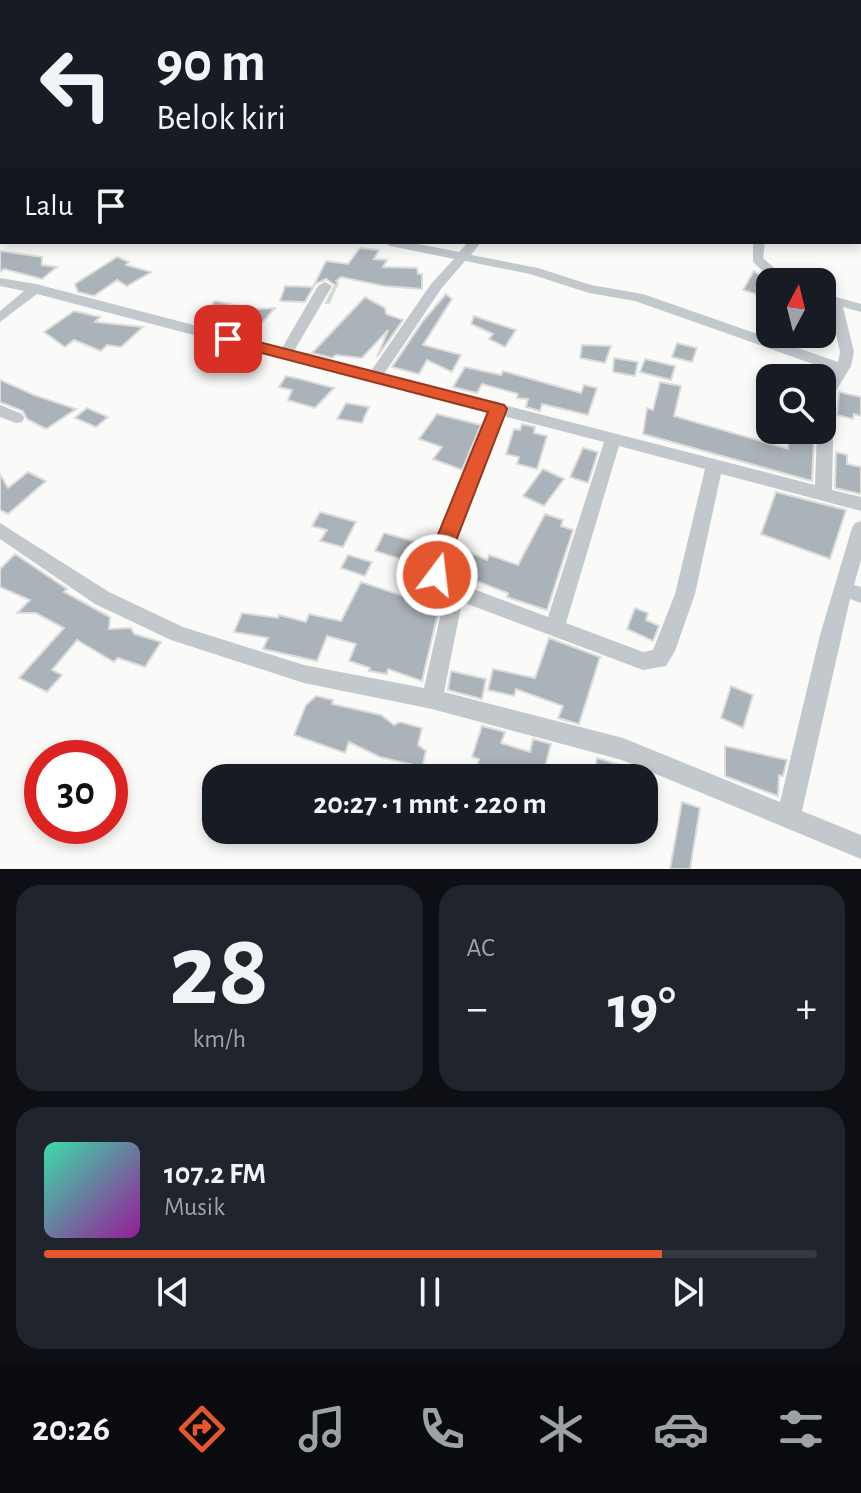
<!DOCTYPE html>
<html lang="id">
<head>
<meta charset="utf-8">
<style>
	:root { --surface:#171b24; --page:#20242c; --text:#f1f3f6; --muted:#9ea1a6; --line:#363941; --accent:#e4572e }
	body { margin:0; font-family:"Alegreya Sans",sans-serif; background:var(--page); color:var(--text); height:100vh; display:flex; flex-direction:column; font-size:30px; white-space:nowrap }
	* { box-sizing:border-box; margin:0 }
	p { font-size:26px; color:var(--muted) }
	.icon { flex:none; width:44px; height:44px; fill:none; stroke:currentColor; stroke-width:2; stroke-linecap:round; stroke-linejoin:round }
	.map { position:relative; height:869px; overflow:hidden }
	.details { display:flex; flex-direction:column; gap:16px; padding:16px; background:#0d0f14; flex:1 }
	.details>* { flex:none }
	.guide { position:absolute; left:0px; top:0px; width:862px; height:244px; box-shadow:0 4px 12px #0003; background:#171b24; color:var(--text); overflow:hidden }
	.needle { width:52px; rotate:7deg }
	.tools { position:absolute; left:756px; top:268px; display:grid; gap:16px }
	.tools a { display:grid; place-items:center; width:80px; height:80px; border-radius:16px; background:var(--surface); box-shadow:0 4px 12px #0003; font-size:40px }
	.speed { position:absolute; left:24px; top:740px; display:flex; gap:16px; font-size:40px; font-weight:700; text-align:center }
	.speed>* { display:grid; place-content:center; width:104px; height:104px; border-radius:50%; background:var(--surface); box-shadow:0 4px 12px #0003; line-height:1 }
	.speed .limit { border:12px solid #d22; background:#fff; color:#111 }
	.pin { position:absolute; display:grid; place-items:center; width:68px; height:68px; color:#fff; margin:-34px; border-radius:16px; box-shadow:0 4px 12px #0006 }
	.me { position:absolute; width:88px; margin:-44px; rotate:15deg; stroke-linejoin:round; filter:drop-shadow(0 0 6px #0008) }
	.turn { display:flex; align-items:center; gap:28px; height:168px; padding:0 24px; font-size:36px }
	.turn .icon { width:104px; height:104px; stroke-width:2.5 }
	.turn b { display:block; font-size:56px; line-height:68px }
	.then { display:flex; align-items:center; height:76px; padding:0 24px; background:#0003; gap:16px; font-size:30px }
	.big { font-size:60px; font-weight:700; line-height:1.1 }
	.details .widget { flex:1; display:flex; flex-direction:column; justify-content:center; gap:12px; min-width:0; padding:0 28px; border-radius:24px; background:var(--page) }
	.details .dial { align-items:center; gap:0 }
	.dial b { font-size:104px; line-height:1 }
	.song { display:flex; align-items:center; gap:24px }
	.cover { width:96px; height:96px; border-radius:12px; background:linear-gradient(135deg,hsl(160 70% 55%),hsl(300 70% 35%)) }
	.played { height:8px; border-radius:4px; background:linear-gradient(90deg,var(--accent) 80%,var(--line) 80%) }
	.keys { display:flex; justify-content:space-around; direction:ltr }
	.heat { display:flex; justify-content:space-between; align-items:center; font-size:44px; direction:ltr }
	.details .tiles { flex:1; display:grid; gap:16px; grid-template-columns:1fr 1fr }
	.widget:last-child { grid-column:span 2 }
	.trip { position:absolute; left:202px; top:764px; width:456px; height:80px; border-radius:24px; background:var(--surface); box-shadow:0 4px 12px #0003; font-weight:700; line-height:80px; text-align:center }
	.tabs { display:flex; height:128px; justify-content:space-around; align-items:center; background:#090b0e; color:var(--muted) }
	.tabs .icon { width:56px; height:56px }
	.tabs .on { color:var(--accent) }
	.tabs b { font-size:36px; color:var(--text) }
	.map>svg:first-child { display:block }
	.building { fill:#aab3b9; stroke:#dcdcda; stroke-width:2 }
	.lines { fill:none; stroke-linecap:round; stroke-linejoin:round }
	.street { fill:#c3c8cc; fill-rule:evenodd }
	.route { fill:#e4572e; stroke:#94391e; stroke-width:2 }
</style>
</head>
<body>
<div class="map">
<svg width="861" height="869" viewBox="0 0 861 869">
	<rect width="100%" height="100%" fill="#fafaf8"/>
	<path class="building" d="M 360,248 L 379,250 L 374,259 L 387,260 L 383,267 L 417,268 L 418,274 L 422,274 L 422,289 L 384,286 L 341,277 L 336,281 L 338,283 L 329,303 L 326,303 L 335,285 L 326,279 L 315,284 L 305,302 L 280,301 L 285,286 L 313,287 L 326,261 L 348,264 Z
		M 0,251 L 42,257 L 42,265 L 57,267 L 42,279 L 4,269 L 0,272 Z
		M 117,257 L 129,262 L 126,265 L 151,272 L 127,286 L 117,280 L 94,296 L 78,292 L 75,284 Z
		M 754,271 L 770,282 L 770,298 L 743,290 Z
		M 446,294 L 452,299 L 423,345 L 461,355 L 452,372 L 427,360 L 419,374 L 392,367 L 423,321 Z
		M 365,297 L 385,308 L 386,314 L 403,320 L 377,357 L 388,330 L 362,358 L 336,355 L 332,358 L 312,353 Z
		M 215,301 L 254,309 L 275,308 L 255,331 L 241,329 L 244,326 L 216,323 L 218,320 L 202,315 Z
		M 74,311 L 100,317 L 95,322 L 143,327 L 121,347 L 107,345 L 101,351 L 74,340 L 65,347 L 44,332 Z
		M 474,316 L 516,330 L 505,347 L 489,339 L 493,334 L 471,324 Z
		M 677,343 L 697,348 L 692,362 L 672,357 Z
		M 582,345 L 611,346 L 605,363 L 580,358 Z
		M 614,358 L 638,362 L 635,376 L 613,372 Z
		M 645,359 L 675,366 L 671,380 L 640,372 Z
		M 465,367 L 501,375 L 503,371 L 581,393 L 584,385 L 597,388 L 588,415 L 542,404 L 540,411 L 526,407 L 528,399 L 517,398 L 518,394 L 482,384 L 477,393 L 453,387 Z
		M 286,376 L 300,379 L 334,388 L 315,408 L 288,400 L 292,390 L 279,387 Z
		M 0,380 L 34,395 L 76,409 L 46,429 L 27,419 L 23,411 L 0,402 Z
		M 660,382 L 681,386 L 674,416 L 788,449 L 789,433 L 814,439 L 812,481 L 643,434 L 647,408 L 653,410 Z
		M 839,392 L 861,397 L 861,416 L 854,414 L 853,419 L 837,415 Z
		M 346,403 L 369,407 L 362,423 L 337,419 Z
		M 87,408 L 108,417 L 96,427 L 75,418 Z
		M 437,414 L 481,425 L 462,470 L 433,459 L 442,447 L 419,439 Z
		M 522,424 L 535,427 L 534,433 L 547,436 L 537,469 L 517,464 L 519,457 L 506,454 L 514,429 L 520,430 Z
		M 583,448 L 598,452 L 588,483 L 570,477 Z
		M 836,452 L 847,455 L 847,464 L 861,467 L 861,494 L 835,488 Z
		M 543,469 L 564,479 L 544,506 L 523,496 Z
		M 28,472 L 46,481 L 8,514 L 0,510 L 0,474 L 8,488 Z
		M 776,492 L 846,510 L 830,559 L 761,534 Z
		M 320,512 L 356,522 L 343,547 L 320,541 L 327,530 L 312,526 Z
		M 545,514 L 563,520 L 561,526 L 573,530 L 547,610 L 507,597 L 508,593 L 453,572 L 466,551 L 487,560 L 489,555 L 518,565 Z
		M 384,533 L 423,544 L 414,563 L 375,551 Z
		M 15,554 L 67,589 L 64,592 L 110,617 L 109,629 L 131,628 L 134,634 L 161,642 L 145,667 L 118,658 L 114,662 L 77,640 L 52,670 L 62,675 L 47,692 L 19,678 L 64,628 L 36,613 L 17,613 L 30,600 L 0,587 L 0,569 Z
		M 348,555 L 372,562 L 365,576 L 341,568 Z
		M 361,582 L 403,596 L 406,589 L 441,600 L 422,681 L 388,669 L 387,674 L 369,671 L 370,668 L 349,661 L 356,644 L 327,636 L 317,661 L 263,649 L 268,638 L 234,632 L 242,613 L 278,618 L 279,615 L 306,622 L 309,614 L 341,621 Z
		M 635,608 L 648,613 L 646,620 L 659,626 L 653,641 L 627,629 Z
		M 549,638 L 600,657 L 579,724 L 558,718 L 563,706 L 516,689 L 514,696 L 488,690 L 493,669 L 535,678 Z
		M 451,671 L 486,679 L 482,699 L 448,690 Z
		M 731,686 L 753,695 L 743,728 L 721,718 Z
		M 316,696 L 333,700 L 332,704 L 381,715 L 394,725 L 400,722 L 422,728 L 418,745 L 426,751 L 422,767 L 380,757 L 349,742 L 345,753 L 294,735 L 306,705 Z
		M 482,726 L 505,732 L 501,743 L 530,752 L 533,739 L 551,744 L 542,778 L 474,778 L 479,759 L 472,757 Z
		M 725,746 L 787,760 L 783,776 L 779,775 L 778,796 L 725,776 Z
		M 597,758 L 620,765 L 618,778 L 593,778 Z
		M 682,802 L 700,808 L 690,869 L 670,869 Z"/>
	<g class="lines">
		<path class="street" d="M 0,55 L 2,56 L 2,62 L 0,61 Z
			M 0,151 L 2,151 L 0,159 Z
			M 860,192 L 861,192 L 861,198 L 860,198 Z
			M 384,242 L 408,242 L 459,252 L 468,242 L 481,242 L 471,255 L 538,268 L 591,285 L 643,294 L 838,362 L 840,352 L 829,303 L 822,301 L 822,293 L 861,304 L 861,312 L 843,307 L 854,352 L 851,366 L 834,394 L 832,490 L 861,497 L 861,511 L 721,474 L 695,594 L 675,651 L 666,666 L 643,670 L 462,602 L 444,692 L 623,738 L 780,802 L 820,635 L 852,528 L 855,523 L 861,521 L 861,560 L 854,585 L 861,587 L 861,603 L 850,599 L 802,811 L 861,835 L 861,859 L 622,760 L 432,709 L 304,683 L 171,640 L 95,604 L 0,539 L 0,523 L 109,592 L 183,627 L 304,665 L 424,688 L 445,595 C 433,588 428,578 428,564 L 489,412 L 37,294 L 0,322 L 0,311 L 24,291 L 0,286 L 0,278 L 36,284 L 282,348 L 318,286 L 325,282 L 332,286 L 294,351 L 371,371 L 431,284 L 454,259 L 390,246 ZM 465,261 L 530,274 L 589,293 L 635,301 L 833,371 L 822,388 L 822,430 L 817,430 L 815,485 L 384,374 L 441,289 ZM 503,416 L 604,442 L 548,617 L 462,585 L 447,574 L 446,564 ZM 619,446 L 705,469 L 675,594 L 653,650 L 643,652 L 566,623 Z
			M 753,242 L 765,242 L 763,258 L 790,282 L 775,282 L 753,262 Z
			M 0,405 L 22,414 L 24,418 L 22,422 L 16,423 L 0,417 Z"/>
	</g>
	<path class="route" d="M 228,334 L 504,405 L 507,409 L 447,564 L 445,582 L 437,584 L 429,582 L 426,564 L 488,412 L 223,343 L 223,335 Z"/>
</svg>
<div class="tools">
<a><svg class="needle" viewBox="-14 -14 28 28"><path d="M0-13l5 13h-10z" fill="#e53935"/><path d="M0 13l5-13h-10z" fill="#9ea1a6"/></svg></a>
<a><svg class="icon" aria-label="search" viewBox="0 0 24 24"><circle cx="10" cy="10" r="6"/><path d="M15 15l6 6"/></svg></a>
</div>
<div class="speed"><div class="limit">30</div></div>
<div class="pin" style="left:228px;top:339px;background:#d93025"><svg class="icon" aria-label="arrive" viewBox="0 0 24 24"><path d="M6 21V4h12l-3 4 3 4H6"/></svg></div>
<svg class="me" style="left:437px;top:575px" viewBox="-20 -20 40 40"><circle r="17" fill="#e4572e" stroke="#fff" stroke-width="3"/><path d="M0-11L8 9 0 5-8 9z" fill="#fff"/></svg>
<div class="trip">20:27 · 1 mnt · 220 m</div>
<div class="guide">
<div class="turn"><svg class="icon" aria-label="left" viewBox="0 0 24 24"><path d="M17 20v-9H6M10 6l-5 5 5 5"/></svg><div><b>90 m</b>Belok kiri</div></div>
<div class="then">Lalu<svg class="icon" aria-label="arrive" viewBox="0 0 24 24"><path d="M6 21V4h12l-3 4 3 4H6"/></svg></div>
</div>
</div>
<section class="details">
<div class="tiles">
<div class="widget dial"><b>28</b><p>km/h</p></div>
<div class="widget"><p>AC</p>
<div class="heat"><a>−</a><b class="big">19°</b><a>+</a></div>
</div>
<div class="widget">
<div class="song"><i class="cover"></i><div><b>107.2 FM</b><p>Musik</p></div></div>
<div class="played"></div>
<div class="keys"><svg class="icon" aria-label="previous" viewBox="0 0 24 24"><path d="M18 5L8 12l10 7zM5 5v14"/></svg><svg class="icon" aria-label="pause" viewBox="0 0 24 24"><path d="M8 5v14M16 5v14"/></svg><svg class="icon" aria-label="next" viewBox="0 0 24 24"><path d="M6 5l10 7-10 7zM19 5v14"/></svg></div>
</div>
</div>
</section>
<nav class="tabs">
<b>20:26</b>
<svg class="icon on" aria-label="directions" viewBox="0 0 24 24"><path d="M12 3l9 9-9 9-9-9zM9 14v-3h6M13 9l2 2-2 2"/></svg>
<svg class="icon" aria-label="music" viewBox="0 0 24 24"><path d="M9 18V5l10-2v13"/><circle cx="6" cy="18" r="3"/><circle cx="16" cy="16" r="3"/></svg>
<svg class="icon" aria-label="phone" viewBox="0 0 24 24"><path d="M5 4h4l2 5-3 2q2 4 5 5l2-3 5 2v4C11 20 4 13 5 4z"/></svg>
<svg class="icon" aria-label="climate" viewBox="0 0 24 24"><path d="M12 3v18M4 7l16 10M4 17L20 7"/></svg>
<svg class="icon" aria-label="car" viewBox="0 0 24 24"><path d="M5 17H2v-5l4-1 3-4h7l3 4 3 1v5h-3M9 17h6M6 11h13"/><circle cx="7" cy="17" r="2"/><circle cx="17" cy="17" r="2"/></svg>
<svg class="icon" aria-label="filters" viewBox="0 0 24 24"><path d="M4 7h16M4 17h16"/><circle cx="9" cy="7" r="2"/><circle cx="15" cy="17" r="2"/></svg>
</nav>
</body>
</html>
